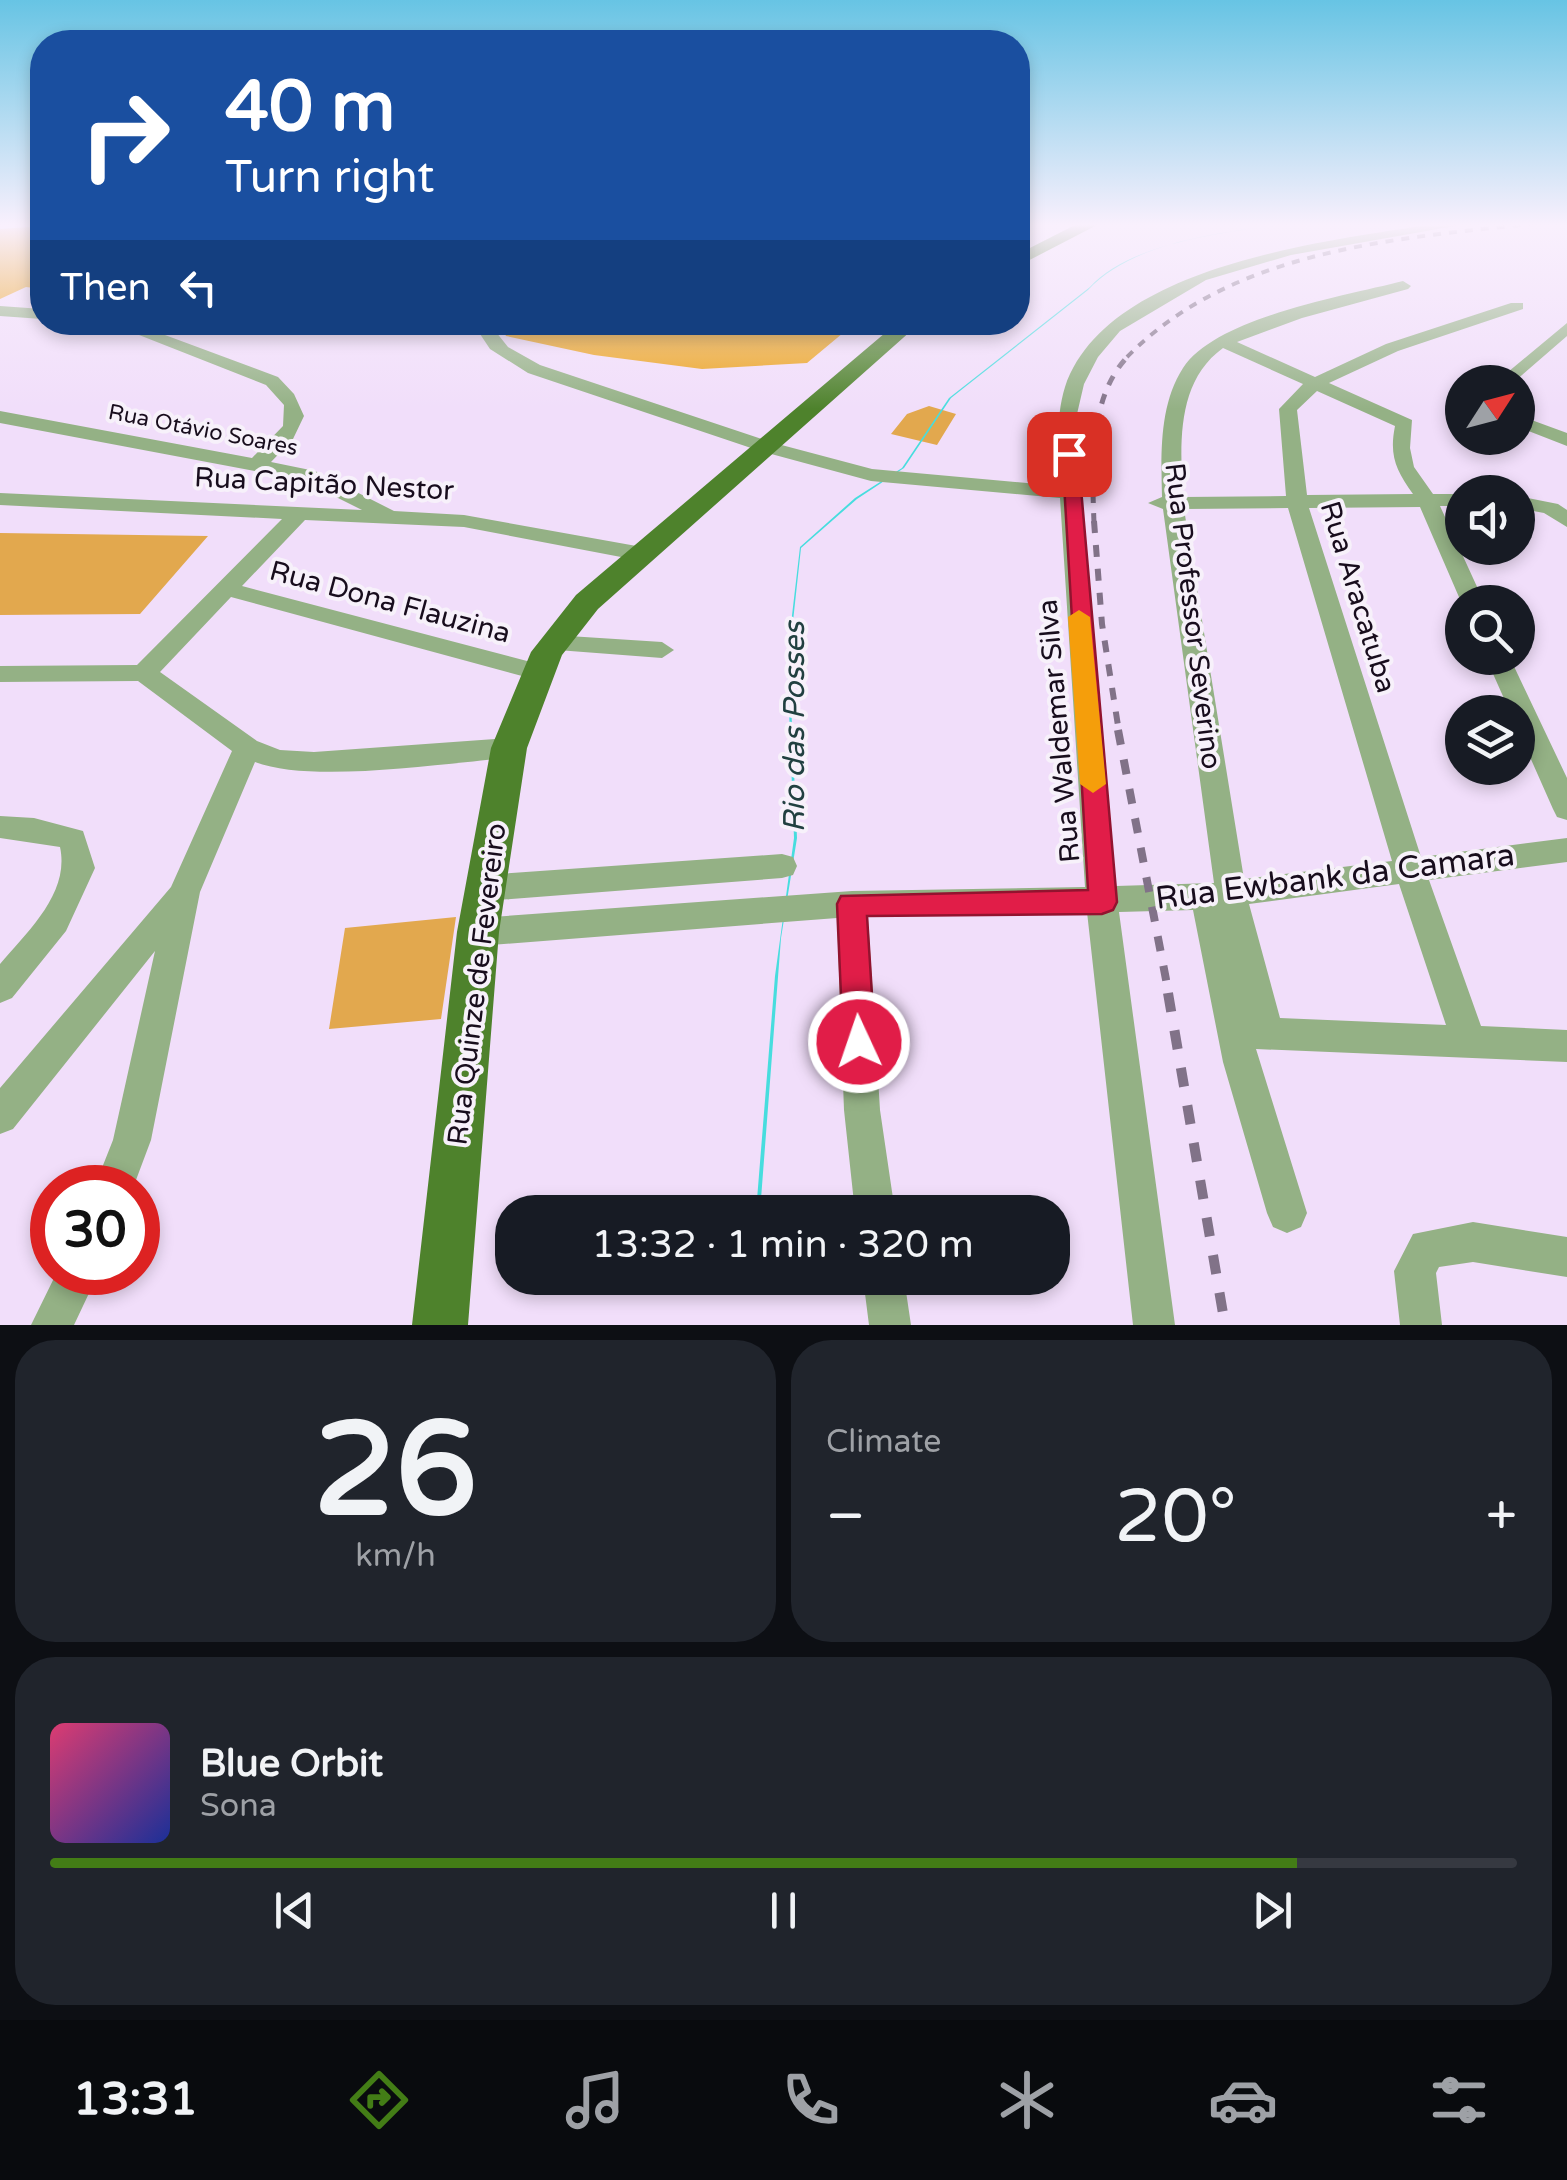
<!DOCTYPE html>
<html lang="en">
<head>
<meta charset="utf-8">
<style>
	:root { --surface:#171b24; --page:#20242c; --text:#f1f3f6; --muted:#9ea1a6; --line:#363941; --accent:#437d16 }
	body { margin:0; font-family:"Varela Round",sans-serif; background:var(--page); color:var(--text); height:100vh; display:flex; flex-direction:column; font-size:38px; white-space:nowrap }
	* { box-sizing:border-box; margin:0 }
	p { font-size:32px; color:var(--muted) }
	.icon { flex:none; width:55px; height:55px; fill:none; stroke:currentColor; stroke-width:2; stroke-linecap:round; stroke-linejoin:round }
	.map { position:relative; height:1325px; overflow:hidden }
	.panel { display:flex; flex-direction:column; gap:15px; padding:15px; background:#0d0f14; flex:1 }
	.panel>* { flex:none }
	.guide { position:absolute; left:30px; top:30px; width:1000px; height:305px; border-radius:40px; box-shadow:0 5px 15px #0003; background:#1a4fa0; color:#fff; overflow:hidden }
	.needle { width:65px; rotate:54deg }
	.buttons { position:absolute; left:1445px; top:365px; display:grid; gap:20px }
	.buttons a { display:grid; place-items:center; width:90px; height:90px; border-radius:50%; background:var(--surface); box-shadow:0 5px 15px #0003; font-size:50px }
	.speed { position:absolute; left:30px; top:1165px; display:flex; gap:20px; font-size:50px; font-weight:700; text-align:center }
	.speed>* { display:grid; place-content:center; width:130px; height:130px; border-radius:50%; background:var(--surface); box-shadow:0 5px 15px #0003; line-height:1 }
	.speed .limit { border:15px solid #d22; background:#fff; color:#111 }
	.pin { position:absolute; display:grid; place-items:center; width:85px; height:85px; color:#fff; margin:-42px; border-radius:20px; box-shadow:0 5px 15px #0006 }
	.me { position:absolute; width:110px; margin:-55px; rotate:357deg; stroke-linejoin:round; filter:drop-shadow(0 0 8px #0008) }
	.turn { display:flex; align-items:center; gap:35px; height:210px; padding:0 30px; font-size:45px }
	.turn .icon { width:130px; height:130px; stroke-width:2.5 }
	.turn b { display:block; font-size:70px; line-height:85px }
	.then { display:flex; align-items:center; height:95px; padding:0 30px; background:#0003; gap:20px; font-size:38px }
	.big { font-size:75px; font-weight:600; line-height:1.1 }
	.panel .card { flex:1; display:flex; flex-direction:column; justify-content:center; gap:15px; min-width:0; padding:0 35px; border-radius:40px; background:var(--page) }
	.panel .dial { align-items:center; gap:0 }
	.dial b { font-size:130px; line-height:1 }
	.song { display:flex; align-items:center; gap:30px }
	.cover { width:120px; height:120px; border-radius:15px; background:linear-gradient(135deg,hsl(340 70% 55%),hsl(230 70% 35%)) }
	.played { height:10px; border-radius:5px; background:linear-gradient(90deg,var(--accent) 85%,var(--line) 85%) }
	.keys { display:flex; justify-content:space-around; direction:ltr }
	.heat { display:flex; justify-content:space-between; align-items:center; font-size:55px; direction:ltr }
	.panel .tiles { flex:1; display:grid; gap:15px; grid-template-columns:1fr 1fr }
	.card:last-child { grid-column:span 2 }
	.trip { position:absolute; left:495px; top:1195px; width:575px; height:100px; border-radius:40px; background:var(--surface); box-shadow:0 5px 15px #0003; font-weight:600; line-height:100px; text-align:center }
	.tabs { display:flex; height:160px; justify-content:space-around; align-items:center; background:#090b0e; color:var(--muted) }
	.tabs .icon { width:70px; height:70px }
	.tabs .on { color:var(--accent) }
	.tabs b { font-size:45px; color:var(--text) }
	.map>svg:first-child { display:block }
	.green { fill:#e2a84e }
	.forest { fill:#eba320 }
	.water { fill:#47ddde }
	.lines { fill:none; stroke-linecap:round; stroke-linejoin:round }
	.minor { fill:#94b185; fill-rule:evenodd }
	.major { fill:#4e822c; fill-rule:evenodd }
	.rail-far4 { stroke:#817288; stroke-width:4; stroke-dasharray:8 8; stroke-linecap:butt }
	.rail-far3 { stroke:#817288; stroke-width:5; stroke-dasharray:10 10; stroke-linecap:butt }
	.rail-far2 { stroke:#817288; stroke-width:6; stroke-dasharray:12 12; stroke-linecap:butt }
	.rail-far1 { stroke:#817288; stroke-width:8; stroke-dasharray:15 15; stroke-linecap:butt }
	.rail { stroke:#817288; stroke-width:10; stroke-dasharray:19 19; stroke-linecap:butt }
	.route { fill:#e11d48; stroke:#92132f; stroke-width:2.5 }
	.slow { fill:#f59e0b }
	.labels { text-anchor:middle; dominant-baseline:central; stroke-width:8; stroke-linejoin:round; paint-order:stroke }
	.far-street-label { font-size:22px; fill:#180d1d; stroke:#f7f1fa }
	.street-label { font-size:28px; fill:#180d1d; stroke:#f7f1fa }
	.water-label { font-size:30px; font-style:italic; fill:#214040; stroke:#f7f1fa }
	.near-street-label { font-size:32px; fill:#180d1d; stroke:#f7f1fa }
</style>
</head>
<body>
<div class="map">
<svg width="1567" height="1325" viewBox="0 0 1567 1325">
	<rect width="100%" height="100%" fill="#f1defa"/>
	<path class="green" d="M 929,406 L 956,414 L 937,445 L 891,434 L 907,414 Z
		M 0,533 L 208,536 L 140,614 L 0,615 Z
		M 456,917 L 441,1019 L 329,1029 L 345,928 Z"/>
	<path class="forest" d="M 42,226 L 42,289 L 26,287 L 0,299 L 0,229 Z
		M 499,323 L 855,323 L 807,363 L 702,369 L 594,355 L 506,336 Z"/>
	<path class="water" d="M 1292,224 C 1227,231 1135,240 1088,290 L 951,398 L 904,468 L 857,499 L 801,548 L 789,658 L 797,838 L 781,938 L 760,1212 L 756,1212 L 775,976 L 794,838 L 787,658 L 800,547 L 855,498 L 902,468 L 949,398 L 1090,287 C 1130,242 1233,230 1292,224 Z"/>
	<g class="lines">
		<path class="minor" d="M 1434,224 L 1466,224 L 1291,255 L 1206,280 L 1120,331 L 1098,357 L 1084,384 L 1077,414 L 1080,493 L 1116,886 L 1214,883 L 1163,509 L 1148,503 L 1162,497 C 1161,455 1159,405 1183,368 C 1216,317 1345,296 1403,281 L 1411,286 L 1408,289 L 1302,318 L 1237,342 L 1315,377 L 1386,344 L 1511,303 L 1523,303 L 1523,309 L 1398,351 L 1329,383 L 1412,420 L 1410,448 L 1414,467 L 1433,494 L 1462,494 L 1462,506 L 1440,506 L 1484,602 L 1462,604 L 1420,507 L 1309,508 L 1421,857 L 1567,838 L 1567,862 L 1429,880 L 1481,1026 L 1567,1030 L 1567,1062 L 1256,1049 L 1307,1213 L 1301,1227 L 1287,1233 L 1273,1227 L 1267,1213 L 1223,1062 L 1193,910 L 1119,912 L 1175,1325 L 1133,1325 L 1087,912 L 868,917 L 880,1110 L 895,1212 L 855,1212 L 844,1110 L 837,918 L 478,946 L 467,942 L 462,932 L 467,922 L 478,918 L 852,891 L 1085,887 L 1060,498 L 871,481 L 760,451 L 528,373 L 490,349 L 472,322 L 488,322 L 508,347 L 540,365 L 774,443 L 872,469 L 1060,486 C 1059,453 1055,419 1065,387 C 1106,265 1326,241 1434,224 ZM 1223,348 L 1303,384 L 1279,409 L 1286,496 L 1183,497 C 1180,444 1176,382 1223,348 ZM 1317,391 L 1395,426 C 1389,456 1396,470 1413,494 L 1307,495 L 1297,410 ZM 1288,508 L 1392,861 L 1244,879 L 1184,509 ZM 1399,884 L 1446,1025 L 1280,1018 L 1249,904 Z
			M 0,306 L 42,309 L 42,319 L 0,316 Z
			M 106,322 L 130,322 L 278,377 L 294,394 L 304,416 L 293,439 L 271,462 L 315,471 L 394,511 L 464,515 L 642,547 L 653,554 L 642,561 L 464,527 L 305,520 L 242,586 L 546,666 L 550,672 L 546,678 L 537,680 L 231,597 L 160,672 L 257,741 L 280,750 L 314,752 L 509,738 L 519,741 L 523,748 L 519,755 L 509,758 C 444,763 312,784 255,762 L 200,892 L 151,1140 L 133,1188 L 94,1188 L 113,1140 L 155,951 L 13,1129 L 0,1134 L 0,1088 L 171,887 L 232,751 L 138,681 L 0,682 L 0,666 L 137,665 L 282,519 L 0,505 L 0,493 L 362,510 L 302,480 L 0,423 L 0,411 L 252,458 L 283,426 L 284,405 L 266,385 Z
			M 1567,323 L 1567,336 L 1514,382 L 1496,382 Z
			M 1518,415 L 1567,433 L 1567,446 L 1518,427 Z
			M 1518,496 L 1558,504 L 1567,510 L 1567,527 L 1544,513 L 1518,508 Z
			M 553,635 L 662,642 L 674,650 L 662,658 L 544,649 L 541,643 Z
			M 1486,658 L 1510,658 L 1567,778 L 1567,820 L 1557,817 L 1553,809 L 1518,730 L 1518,712 L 1510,712 Z
			M 0,816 L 34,818 L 83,831 L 95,868 L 66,931 L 12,998 L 0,1003 L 0,964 C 28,931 70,893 60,847 L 0,838 Z
			M 782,854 L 793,857 L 797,866 L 793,875 L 782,878 L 485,901 L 474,897 L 470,888 L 474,879 L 485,875 Z
			M 1473,1222 L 1567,1237 L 1567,1277 L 1473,1262 L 1439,1267 L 1436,1273 L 1442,1325 L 1400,1325 L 1394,1271 L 1413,1234 Z
			M 57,1272 L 99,1272 L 74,1325 L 31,1325 Z
			M 863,1278 L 904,1278 L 911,1325 L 869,1325 Z"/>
		<path class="major" d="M 1077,224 L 1099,224 L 1018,266 L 1018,254 Z
			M 898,322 L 921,322 L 598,609 L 562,655 L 527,748 L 499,932 L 468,1325 L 412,1325 L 457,932 L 491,748 L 531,652 L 576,595 Z"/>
		<path class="rail-far4" d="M 1127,357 C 1231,251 1389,239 1530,224"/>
		<path class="rail-far3" d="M 1094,523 C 1092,469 1088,397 1129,355"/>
		<path class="rail-far2" d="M 1094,521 L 1102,624 L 1119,732"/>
		<path class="rail-far1" d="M 1118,730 L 1169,995"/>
		<path class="rail" d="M 1168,993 L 1225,1325"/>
	</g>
	<linearGradient id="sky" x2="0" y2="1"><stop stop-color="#67c4e4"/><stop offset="0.55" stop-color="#f9f0fd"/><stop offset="1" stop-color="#f9f0fd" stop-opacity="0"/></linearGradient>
	<rect width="1567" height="409" fill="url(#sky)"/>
	<path class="route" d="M 1062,450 L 1078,454 L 1117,902 L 1113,910 L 1102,914 L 867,916 L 875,1042 L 870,1052 L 859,1056 L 847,1052 L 843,1042 L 837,904 L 841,896 L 1088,890 Z"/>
	<path class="slow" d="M 1079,610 L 1090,617 L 1106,784 L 1093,793 L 1080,784 L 1068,617 Z"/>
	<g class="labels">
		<g class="far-street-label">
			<text transform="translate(203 430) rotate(11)">Rua Otávio Soares</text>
		</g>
		<g class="street-label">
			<text transform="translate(324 484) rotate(3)">Rua Capitão Nestor</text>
			<text transform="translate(1358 597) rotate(73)">Rua Aracatuba</text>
			<text transform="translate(390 602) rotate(15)">Rua Dona Flauzina</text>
			<text transform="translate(1193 616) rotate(83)">Rua Professor Severino</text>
			<text transform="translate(1059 731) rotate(-95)">Rua Waldemar Silva</text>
			<text transform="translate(477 984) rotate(-83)">Rua Quinze de Fevereiro</text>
		</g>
		<g class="water-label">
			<text transform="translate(794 727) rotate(-90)">Rio das Posses</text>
		</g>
		<g class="near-street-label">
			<text transform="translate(1335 877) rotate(-7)">Rua Ewbank da Camara</text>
		</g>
	</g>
</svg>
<div class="buttons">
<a><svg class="needle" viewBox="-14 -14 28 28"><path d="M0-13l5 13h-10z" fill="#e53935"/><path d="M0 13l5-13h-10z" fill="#9ea1a6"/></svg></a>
<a><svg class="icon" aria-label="sound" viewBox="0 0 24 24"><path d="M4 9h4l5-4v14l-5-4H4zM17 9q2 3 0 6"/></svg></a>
<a><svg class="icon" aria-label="search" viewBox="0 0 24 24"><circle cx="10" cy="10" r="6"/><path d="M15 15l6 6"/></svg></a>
<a><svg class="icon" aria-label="layers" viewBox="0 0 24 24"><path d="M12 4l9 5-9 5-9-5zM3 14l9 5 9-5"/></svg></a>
</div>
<div class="speed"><div class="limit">30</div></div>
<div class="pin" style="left:1069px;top:454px;background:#d93025"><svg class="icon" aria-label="arrive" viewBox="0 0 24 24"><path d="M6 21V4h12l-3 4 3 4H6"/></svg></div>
<svg class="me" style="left:859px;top:1042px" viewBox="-20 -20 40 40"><circle r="17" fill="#e11d48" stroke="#fff" stroke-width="3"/><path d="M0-11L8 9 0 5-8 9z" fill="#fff"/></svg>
<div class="trip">13:32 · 1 min · 320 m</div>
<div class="guide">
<div class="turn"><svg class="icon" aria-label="right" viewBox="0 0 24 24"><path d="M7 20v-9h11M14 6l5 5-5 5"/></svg><div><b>40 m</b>Turn right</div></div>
<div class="then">Then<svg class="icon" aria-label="left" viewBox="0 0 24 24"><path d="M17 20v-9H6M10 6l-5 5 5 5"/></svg></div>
</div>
</div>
<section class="panel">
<div class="tiles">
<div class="card dial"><b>26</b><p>km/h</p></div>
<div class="card"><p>Climate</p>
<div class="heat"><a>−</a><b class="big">20°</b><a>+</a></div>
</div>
<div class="card">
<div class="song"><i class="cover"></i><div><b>Blue Orbit</b><p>Sona</p></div></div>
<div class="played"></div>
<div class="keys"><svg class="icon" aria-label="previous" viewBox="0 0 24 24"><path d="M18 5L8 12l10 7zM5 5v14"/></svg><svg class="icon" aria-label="pause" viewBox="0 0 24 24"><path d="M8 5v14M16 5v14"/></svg><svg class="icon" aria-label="next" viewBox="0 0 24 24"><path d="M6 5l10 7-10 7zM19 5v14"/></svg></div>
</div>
</div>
</section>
<nav class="tabs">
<b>13:31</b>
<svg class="icon on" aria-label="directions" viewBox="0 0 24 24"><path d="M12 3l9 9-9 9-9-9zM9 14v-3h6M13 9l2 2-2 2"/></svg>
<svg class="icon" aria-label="music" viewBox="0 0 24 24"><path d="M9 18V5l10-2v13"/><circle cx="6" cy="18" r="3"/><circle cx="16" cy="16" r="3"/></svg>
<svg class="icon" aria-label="phone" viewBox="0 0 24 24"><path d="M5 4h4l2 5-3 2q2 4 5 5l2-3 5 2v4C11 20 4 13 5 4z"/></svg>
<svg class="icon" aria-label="climate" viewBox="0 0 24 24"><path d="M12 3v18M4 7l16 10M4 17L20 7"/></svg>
<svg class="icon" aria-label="car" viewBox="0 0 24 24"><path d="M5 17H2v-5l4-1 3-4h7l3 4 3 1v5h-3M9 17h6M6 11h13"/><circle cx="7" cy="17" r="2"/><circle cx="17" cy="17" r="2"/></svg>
<svg class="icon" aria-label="filters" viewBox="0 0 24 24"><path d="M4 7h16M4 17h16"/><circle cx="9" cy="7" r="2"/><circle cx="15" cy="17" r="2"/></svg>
</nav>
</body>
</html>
